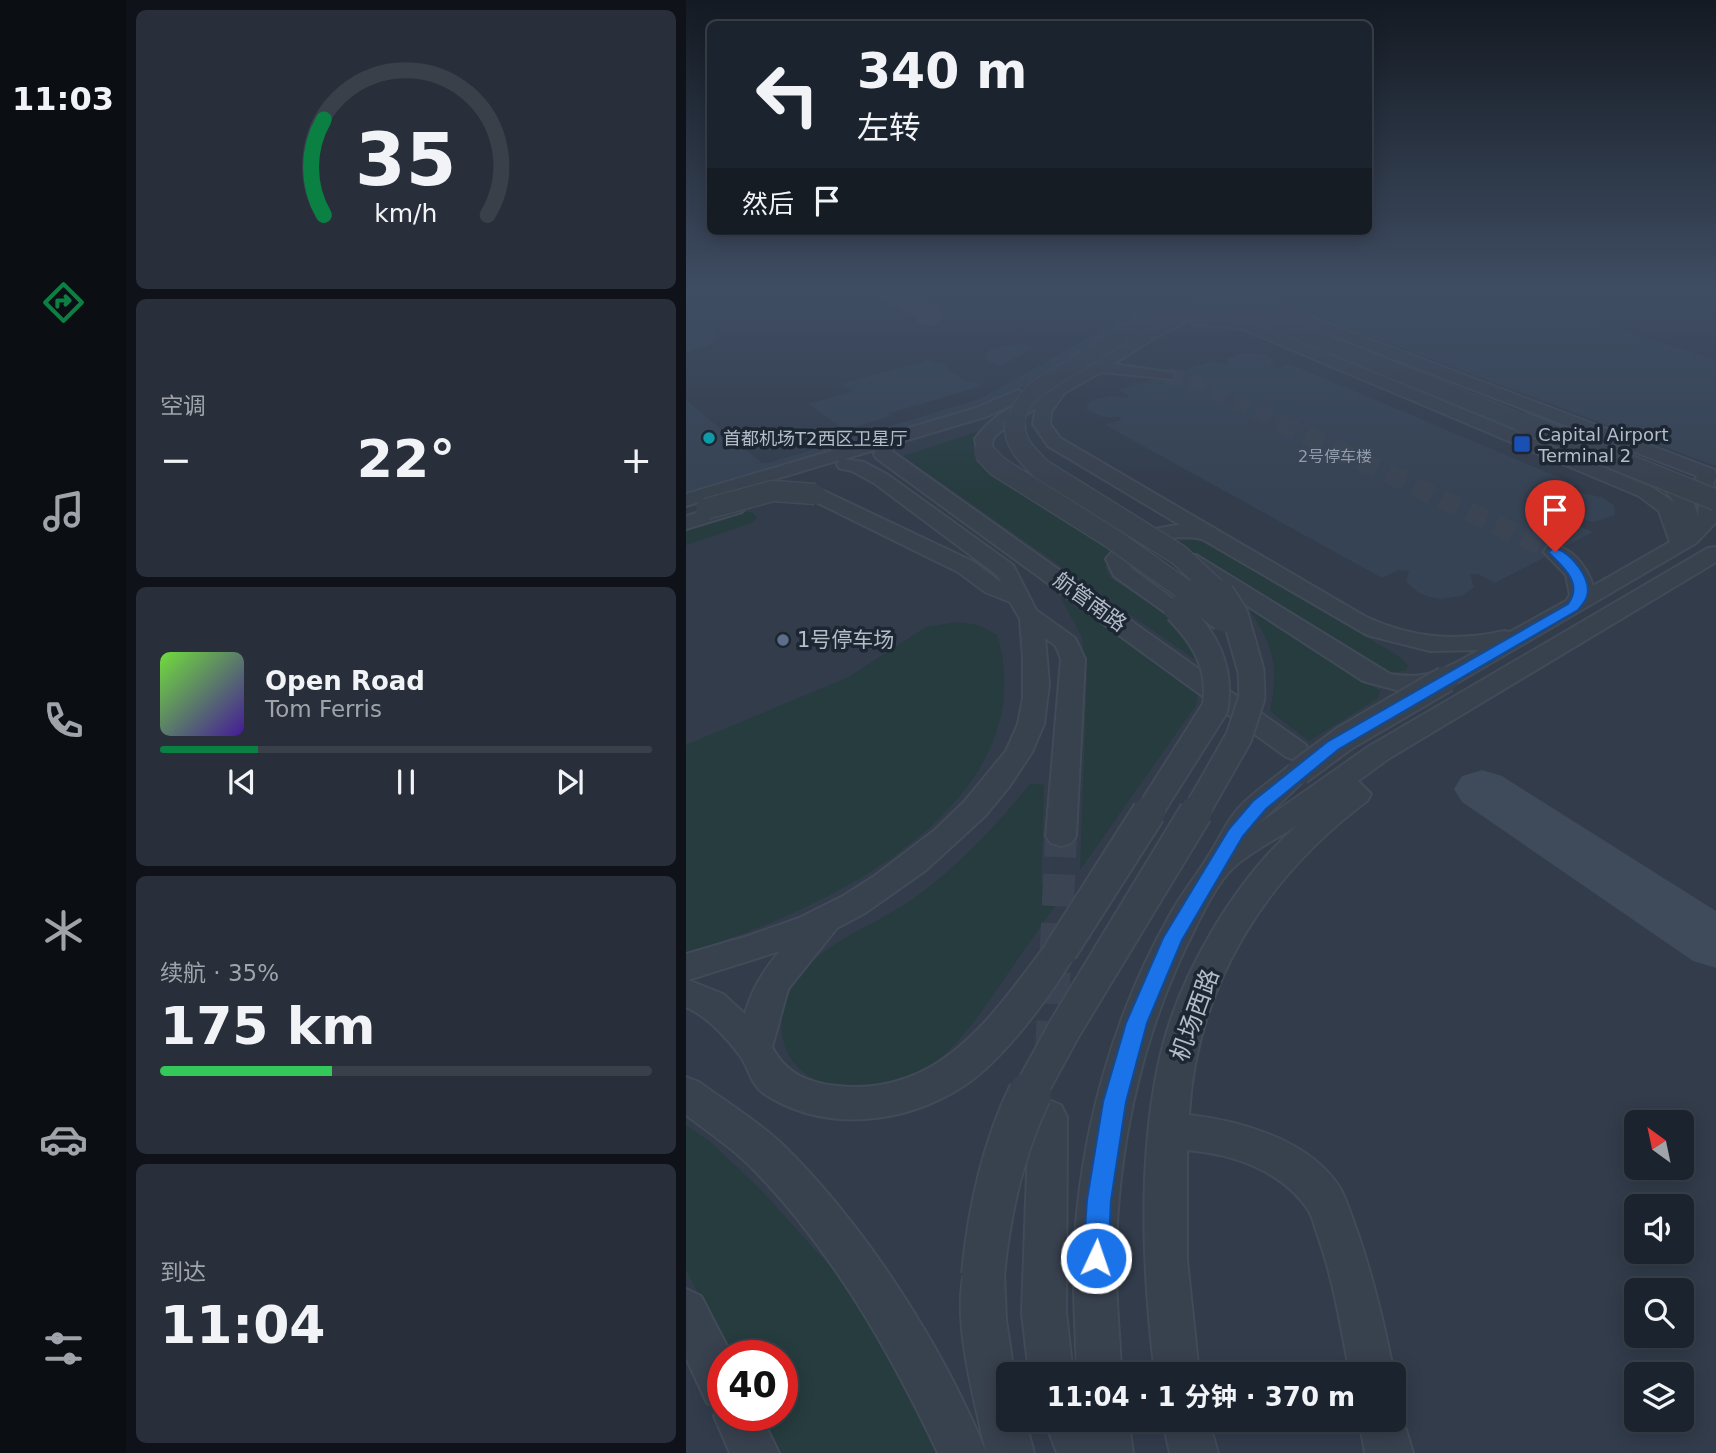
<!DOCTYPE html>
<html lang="zh">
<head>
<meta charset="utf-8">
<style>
	:root { --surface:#1b232e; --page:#282f3a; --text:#f1f3f6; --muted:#a0a4aa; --line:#39404a; --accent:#0b8043 }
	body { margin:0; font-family:"DejaVu Sans","Noto Sans SC",sans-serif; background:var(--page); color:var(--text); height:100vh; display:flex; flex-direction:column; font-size:26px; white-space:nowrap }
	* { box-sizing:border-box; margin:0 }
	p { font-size:23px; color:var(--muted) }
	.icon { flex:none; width:38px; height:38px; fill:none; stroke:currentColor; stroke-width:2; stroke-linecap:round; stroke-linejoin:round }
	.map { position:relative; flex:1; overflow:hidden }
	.side { display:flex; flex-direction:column; gap:10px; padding:10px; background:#0f1319; width:560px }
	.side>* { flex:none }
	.hud { position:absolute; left:21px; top:21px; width:665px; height:214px; border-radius:10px; box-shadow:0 4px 18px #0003,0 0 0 2px var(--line); background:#1b232e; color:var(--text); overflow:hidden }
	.needle { width:46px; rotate:327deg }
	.fabs { position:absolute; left:938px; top:1110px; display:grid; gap:14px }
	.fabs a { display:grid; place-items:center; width:70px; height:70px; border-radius:10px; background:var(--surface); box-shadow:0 4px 18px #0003,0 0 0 2px var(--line); font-size:35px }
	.speed { position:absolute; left:21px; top:1340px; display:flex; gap:14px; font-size:35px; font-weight:700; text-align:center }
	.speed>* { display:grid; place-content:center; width:91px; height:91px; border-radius:50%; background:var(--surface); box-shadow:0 4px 18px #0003,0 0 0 2px var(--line); line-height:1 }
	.speed .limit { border:10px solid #d22; background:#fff; color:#111 }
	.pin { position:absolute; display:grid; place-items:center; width:60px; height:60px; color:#fff; margin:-72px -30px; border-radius:50% 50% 50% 0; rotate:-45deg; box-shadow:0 0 7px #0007 }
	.pin .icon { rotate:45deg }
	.me { position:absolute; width:77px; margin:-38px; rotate:3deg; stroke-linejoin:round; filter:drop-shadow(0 0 5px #0008) }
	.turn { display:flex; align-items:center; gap:24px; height:147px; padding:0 35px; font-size:32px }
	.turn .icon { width:91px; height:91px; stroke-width:2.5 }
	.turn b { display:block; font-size:49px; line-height:60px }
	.then { display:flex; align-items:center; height:66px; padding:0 35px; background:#0003; gap:14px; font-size:26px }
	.big { font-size:52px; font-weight:700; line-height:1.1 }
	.side .card { flex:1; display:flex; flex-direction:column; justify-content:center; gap:10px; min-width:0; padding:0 24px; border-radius:10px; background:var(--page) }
	.side .dial { align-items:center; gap:0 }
	.dial svg { height:182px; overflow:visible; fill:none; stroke:var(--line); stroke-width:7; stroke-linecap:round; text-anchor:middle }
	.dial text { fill:var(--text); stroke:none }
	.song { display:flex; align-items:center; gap:21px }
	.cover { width:84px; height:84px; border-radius:10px; background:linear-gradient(135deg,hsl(100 70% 55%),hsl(260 70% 35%)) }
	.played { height:7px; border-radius:4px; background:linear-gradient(90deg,var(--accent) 20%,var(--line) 20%) }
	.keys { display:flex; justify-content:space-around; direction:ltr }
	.heat { display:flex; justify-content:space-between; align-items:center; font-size:38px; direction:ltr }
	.charge { height:10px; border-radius:5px; background:linear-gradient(90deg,#34c759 35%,var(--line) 0) }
	.trip { position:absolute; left:310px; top:1362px; width:410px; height:70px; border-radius:10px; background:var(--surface); box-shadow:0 4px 18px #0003,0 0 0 2px var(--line); font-weight:700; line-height:70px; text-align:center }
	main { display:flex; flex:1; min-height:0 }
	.tab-bar { display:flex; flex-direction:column; width:126px; justify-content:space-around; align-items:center; background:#0b0e12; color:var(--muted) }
	.tab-bar .icon { width:49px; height:49px }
	.tab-bar .selected { color:var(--accent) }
	.tab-bar b { font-size:32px; color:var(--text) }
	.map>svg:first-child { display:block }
	.airport { fill:#323c4b; fill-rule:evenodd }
	.green { fill:#263c3f }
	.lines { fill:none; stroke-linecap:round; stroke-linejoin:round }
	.taxiway { fill:#3f4a5a; fill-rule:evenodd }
	.building { fill:#364354 }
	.minor-tunnel-far2 { stroke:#3a4453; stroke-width:16; stroke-dasharray:16 8; stroke-linecap:butt }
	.minor-tunnel-far1 { stroke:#3a4453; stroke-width:20; stroke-dasharray:20 10; stroke-linecap:butt }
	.minor-tunnel { stroke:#3a4453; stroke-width:32; stroke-dasharray:32 17; stroke-linecap:butt }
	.minor-casing { stroke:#414a57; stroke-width:4 }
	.minor { fill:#38414e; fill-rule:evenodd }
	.minor-bridge-far4-casing { stroke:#414a57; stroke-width:18; stroke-linecap:butt }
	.minor-bridge-far3-casing { stroke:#414a57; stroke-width:23; stroke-linecap:butt }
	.minor-bridge-far2-casing { stroke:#414a57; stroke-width:29; stroke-linecap:butt }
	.minor-bridge-far1-casing { stroke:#414a57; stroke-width:36; stroke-linecap:butt }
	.minor-bridge-casing { stroke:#414a57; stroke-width:46; stroke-linecap:butt }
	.minor-bridge-far4 { stroke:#38414e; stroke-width:16 }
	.minor-bridge-far3 { stroke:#38414e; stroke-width:20 }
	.minor-bridge-far2 { stroke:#38414e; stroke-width:25 }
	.minor-bridge-far1 { stroke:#38414e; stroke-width:32 }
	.minor-bridge { stroke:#38414e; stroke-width:42 }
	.route { fill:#1a73e8; stroke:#114b97; stroke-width:2 }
	.culture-dot { fill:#0f9aa8; stroke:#1d2633; stroke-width:2.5 }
	.transit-dot { fill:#1a4fb4; stroke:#1d2633; stroke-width:2.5 }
	.service-dot { fill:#5c6f8a; stroke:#1d2633; stroke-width:2.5 }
	.labels { text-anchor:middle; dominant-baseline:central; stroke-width:7; stroke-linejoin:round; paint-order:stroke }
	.far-number-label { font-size:16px; fill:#929caa }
	.far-poi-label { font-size:18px; fill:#b4bcc9; stroke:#1d2633; text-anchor:start }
	.street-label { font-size:21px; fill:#b4bcc9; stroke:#1d2633 }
	.poi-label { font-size:21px; fill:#b4bcc9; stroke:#1d2633; text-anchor:start }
	.near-street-label { font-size:24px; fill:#b4bcc9; stroke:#1d2633 }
</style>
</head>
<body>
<main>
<nav class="tab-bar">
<b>11:03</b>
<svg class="icon selected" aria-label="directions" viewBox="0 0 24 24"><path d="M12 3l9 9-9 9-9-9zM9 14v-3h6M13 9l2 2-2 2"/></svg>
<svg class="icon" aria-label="music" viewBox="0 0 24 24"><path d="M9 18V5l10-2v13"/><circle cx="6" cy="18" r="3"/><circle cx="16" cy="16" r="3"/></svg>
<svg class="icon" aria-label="phone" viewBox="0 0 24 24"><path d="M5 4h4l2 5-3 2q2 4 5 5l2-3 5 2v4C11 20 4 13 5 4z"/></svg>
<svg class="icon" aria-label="climate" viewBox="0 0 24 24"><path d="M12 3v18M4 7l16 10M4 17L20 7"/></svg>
<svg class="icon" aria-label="car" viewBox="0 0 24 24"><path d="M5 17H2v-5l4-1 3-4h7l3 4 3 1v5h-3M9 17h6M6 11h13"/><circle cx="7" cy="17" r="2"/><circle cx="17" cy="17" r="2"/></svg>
<svg class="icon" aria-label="filters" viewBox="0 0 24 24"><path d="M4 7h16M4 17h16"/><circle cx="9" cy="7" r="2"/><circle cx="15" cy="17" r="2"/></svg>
</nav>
<section class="side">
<div class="card dial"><svg viewBox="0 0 100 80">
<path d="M14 69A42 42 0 1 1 86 69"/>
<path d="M14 69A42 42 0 0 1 14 27" stroke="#0b8043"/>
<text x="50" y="56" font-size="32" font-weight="700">35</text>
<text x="50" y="72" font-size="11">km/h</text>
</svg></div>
<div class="card"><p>空调</p>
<div class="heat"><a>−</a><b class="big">22°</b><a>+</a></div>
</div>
<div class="card">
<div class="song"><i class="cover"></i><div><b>Open Road</b><p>Tom Ferris</p></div></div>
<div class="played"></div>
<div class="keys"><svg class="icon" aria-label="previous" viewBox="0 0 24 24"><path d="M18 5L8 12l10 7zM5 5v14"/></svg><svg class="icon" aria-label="pause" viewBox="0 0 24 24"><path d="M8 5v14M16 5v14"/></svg><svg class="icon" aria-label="next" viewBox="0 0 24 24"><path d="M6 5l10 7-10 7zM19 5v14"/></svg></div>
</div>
<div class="card"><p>续航 · 35%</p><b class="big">175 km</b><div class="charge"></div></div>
<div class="card"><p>到达</p><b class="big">11:04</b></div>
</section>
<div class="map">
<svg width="1030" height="1453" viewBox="0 0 1030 1453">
	<rect width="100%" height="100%" fill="#242f3e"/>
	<path class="airport" d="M 0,289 L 1030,289 L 1030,1453 L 0,1453 ZM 950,1122 L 996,1122 L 996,1167 L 950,1167 ZM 950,1206 L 996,1206 L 996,1251 L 950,1251 ZM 950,1290 L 996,1290 L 996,1335 L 950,1335 ZM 37,1356 L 96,1356 L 96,1416 L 37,1416 ZM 322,1374 L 707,1374 L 707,1419 L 322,1419 ZM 950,1374 L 996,1374 L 996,1419 L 950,1419 Z"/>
	<path class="green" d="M 294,431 L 297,431 L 288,447 L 288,456 L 298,467 L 425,552 L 419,567 L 424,578 L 492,621 L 514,663 L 217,456 Z
		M 55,512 L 66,512 L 71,518 L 65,523 L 0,545 L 0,530 Z
		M 507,539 L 515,539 L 714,657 L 722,666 L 720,670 L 707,673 L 692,670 L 566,593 L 493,542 Z
		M 374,596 L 512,693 L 510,705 L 394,870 L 401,678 L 396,637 Z
		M 561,606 L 694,691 L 692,698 L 623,741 L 584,711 C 594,666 587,644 561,606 Z
		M 271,622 L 292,625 L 311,635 C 362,806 132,915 0,952 L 0,745 L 163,677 L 240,627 Z
		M 344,784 L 358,785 L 355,883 L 386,882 C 365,911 345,940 325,969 C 295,1012 266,1061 216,1082 C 209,1085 198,1086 190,1087 C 117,1100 67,1042 114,976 C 137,942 194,923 227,899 C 274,865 308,828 344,784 Z
		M 0,1125 L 24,1142 L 74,1189 L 159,1283 L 234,1402 L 256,1453 L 92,1453 L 73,1416 L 96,1416 L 96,1356 L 43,1356 L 0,1270 Z"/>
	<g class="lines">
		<path class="taxiway" d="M 184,289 L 220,289 L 253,306 L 257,317 L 253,323 L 243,326 L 233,323 L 229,316 L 188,295 Z
			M 796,770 L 816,776 L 1030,911 L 1030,968 L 1007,961 L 776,802 L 768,789 L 776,776 Z"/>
	</g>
	<path class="building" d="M 553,289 L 805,289 L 1030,360 L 1030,466 L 566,292 L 472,309 L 306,405 L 0,495 L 0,400 L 76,463 L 85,462 L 294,399 L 462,304 Z
		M 0,325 L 24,328 L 31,333 L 32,338 L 22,346 L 0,353 Z
		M 332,344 L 350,347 L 314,366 L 298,359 L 301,352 L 307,349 Z
		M 558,353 L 581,355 L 588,361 L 584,367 L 594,368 L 604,364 L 889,484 L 878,490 L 878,494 L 896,493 L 915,497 L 928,505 L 929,515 L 908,522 L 878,516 L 879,520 L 907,532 L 809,583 L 792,574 L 784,575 L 788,587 L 776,596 L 754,599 L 743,597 L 733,593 L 720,582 L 723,571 L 712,570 L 696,578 L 419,425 L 434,420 L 435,417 L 417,417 L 400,409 L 403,402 L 409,399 L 426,396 L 442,398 L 443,395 L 432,390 L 527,361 L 542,365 L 541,359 Z
		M 242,360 L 248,364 L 254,362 L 262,367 L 258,368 L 282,382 L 287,380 L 296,386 L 201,414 L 205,416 L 159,430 L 122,404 L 165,392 L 154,384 Z"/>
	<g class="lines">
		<path class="minor-tunnel-far2" d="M 481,376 L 512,384 L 596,424"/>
		<path class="minor-tunnel-far1" d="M 592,422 L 869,552"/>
		<path class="minor-tunnel" d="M 365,1053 L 375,836"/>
		<defs>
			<path id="minor" d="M 562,298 L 591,304 L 1029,470 L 1030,477 L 1027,484 L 1030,494 L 1030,522 L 1010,543 L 769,684 L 741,690 L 714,691 L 677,681 L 491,560 L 494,555 L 510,555 L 704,674 C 742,681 761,668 793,650 L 744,651 L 681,635 L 516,539 C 491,534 459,539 442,559 L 445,568 L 502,610 L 499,615 L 483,615 L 428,576 L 420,559 C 437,535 466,528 494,525 L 362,446 L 347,424 L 350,408 L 311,434 L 307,439 L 304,456 L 292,456 L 289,439 C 311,407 350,396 383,378 C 439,346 494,298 562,298 ZM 547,307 L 581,310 L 1011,476 L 1007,484 L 1013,506 L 1012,518 C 1009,497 990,467 965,473 L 962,477 L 981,492 L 989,503 L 967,488 L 567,323 L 536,316 L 512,317 ZM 505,319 L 506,324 C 523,327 540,325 557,329 L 953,496 L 973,511 L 984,542 L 907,586 C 901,567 883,542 861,547 L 858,552 L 880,575 L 884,595 L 880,601 L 824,632 L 818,631 C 769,642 726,638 680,617 L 374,438 L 364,424 L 365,412 L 378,393 L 415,372 L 487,379 L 489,376 L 487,373 L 427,364 L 475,334 Z
				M 332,390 L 340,395 L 338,399 L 302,416 L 158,459 L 178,462 L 202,475 L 327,565 L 350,610 L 389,638 L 399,659 L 390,836 L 385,843 L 375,846 L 365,843 L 360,836 L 375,659 L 370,646 L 359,638 L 363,684 L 358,724 L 346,752 L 323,787 L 299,816 L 240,870 L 179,913 L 151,928 L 102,989 L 86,1047 C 99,1073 122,1083 151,1086 C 256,1097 307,1014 363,941 L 375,937 L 387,941 L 391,950 C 370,990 317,1060 279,1085 C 220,1124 138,1134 77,1093 C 65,1084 63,1069 55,1057 C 41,1038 22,1017 0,1007 L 0,954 L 62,936 L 113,918 L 157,896 L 187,877 L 249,830 L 278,802 L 320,751 L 332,724 L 337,698 L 337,658 L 334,619 L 324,602 L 299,592 L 272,572 L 122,498 L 119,494 L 122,490 L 136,490 L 288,562 L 316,583 L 311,575 L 188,483 L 166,471 L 153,468 L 151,464 L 153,460 L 0,506 L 0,494 L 290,408 ZM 94,951 C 77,971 66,989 59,1014 L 37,994 L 2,980 Z
				M 197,448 L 204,450 L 620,745 L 623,751 L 620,757 L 610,760 L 600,757 L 190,458 L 188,454 L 190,450 Z
				M 49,502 L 56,504 L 59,508 L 56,512 L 0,529 L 0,516 Z
				M 1030,547 L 1030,562 L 702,759 L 672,781 L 685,794 L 681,801 C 579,877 510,986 503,1115 C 555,1121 624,1140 654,1188 C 660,1199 664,1211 668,1223 C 686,1272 698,1323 708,1374 L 707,1377 L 707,1374 L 664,1374 C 655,1328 648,1281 632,1236 C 629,1228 627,1218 623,1211 C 596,1170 547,1154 501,1150 L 501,1260 L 513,1374 L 469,1374 C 457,1277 452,1163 472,1067 C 489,981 547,881 614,823 C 593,838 567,850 548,867 C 528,885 511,925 499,949 C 454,1044 431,1152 430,1257 C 429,1296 434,1335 435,1374 L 391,1374 C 390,1335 387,1296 388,1257 C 393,1137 426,1017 485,913 C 496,893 511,875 523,855 C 533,840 539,824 551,810 C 565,794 586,780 603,766 L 613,763 L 623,766 L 627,772 L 571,825 L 682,747 L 1022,548 Z
				M 0,1077 L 13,1082 C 41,1103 72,1121 98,1146 C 180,1227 256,1345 300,1452 C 289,1401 262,1309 282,1260 L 297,1254 L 312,1260 L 318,1275 L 320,1320 L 328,1374 L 322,1374 L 322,1419 L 339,1419 L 348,1453 L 252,1453 C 204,1352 148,1253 70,1172 C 49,1150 24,1133 0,1115 Z
				M 362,1100 L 375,1105 L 381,1117 L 380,1313 L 387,1374 L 343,1374 L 336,1313 L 343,1117 L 349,1105 Z
				M 0,1289 L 15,1296 L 46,1356 L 37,1356 L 37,1416 L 75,1416 L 93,1453 L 44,1453 L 28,1416 L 32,1407 L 21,1403 L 0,1358 Z
				M 707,1400 L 712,1403 L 727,1453 L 679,1453 L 673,1419 L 707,1419 Z
				M 358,1419 L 442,1419 L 447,1453 L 371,1453 Z
				M 476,1419 L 522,1419 L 532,1453 L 484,1453 Z"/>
		</defs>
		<use href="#minor" class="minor-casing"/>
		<use href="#minor" class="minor"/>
		<defs>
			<path id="minor-bridge-far4" d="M 329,424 L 335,407 L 347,391 L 456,323 L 484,314 L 540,310 L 565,314 L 593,324 L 840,424"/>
			<path id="minor-bridge-far3" d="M 329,422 C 327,443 341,455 355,469 L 493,555 L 536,595
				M 836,422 L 1030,500
				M 298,452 L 311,466 L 427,539 L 506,595
				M 20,509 L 87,491 L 129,494"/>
			<path id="minor-bridge-far2" d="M 504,593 L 537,619
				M 613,772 L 659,738 L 760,679
				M 462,814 L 529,708 C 536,668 519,638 491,610
				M 509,814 L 553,737 L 566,697 L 565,671 L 549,615 L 535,593"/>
			<path id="minor-bridge-far1" d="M 375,950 L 463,812
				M 343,1094 L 379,1028 L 510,812"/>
			<path id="minor-bridge" d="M 297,1275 C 303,1211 316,1151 344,1093"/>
		</defs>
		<use href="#minor-bridge-far4" class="minor-bridge-far4-casing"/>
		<use href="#minor-bridge-far3" class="minor-bridge-far3-casing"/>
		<use href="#minor-bridge-far2" class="minor-bridge-far2-casing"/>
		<use href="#minor-bridge-far1" class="minor-bridge-far1-casing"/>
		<use href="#minor-bridge" class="minor-bridge-casing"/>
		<use href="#minor-bridge-far4" class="minor-bridge-far4"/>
		<use href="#minor-bridge-far3" class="minor-bridge-far3"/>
		<use href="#minor-bridge-far2" class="minor-bridge-far2"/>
		<use href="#minor-bridge-far1" class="minor-bridge-far1"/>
		<use href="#minor-bridge" class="minor-bridge"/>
	</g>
	<linearGradient id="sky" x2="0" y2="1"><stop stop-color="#141a22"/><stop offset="0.59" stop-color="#3f4d63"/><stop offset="1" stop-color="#3f4d63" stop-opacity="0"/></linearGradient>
	<rect width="1030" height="493" fill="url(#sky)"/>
	<path class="route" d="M 869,548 C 885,553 906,578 901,596 C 900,601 895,606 892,610 L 653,749 L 580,809 L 557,836 L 496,940 L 461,1023 L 440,1102 L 425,1200 L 422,1258 L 418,1267 L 410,1270 L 401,1267 L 397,1258 L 401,1200 L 417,1102 L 440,1023 L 477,938 L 543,829 L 567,801 L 641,742 L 882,604 C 898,583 876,566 862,552 Z"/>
	<circle class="culture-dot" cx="23" cy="438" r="7"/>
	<rect class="transit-dot" x="827" y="435" width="18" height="18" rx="3.5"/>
	<circle class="service-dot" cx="97" cy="640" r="7"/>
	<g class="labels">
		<g class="far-number-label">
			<text x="649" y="456">2号停车楼</text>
		</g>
		<g class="far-poi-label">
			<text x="852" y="434">Capital Airport<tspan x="852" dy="21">Terminal 2</tspan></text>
			<text x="37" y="438">首都机场T2西区卫星厅</text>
		</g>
		<g class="street-label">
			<text transform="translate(404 602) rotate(36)">航管南路</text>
		</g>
		<g class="poi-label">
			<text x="111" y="640">1号停车场</text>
		</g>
		<g class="near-street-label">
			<text transform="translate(509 1015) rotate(-70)">机场西路</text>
		</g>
	</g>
</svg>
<div class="fabs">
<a><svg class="needle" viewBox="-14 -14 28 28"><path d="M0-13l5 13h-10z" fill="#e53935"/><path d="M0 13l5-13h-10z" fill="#a0a4aa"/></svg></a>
<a><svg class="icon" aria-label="sound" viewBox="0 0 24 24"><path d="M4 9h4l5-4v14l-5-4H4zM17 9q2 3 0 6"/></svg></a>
<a><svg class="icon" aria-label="search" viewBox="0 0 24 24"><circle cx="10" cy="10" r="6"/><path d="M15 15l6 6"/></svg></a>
<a><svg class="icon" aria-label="layers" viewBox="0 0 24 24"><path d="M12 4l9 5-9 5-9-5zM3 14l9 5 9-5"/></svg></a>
</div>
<div class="speed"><div class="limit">40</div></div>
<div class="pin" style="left:869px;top:552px;background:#d93025"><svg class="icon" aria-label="arrive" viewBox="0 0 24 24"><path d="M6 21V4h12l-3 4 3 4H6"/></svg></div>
<svg class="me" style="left:410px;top:1258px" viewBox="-20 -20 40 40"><circle r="17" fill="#1a73e8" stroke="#fff" stroke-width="3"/><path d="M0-11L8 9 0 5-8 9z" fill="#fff"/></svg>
<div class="trip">11:04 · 1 分钟 · 370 m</div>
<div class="hud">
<div class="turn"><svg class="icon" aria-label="left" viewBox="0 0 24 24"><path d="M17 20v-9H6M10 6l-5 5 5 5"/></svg><div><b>340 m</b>左转</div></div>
<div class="then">然后<svg class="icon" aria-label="arrive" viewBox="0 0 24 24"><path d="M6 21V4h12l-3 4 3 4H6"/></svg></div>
</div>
</div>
</main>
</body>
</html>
